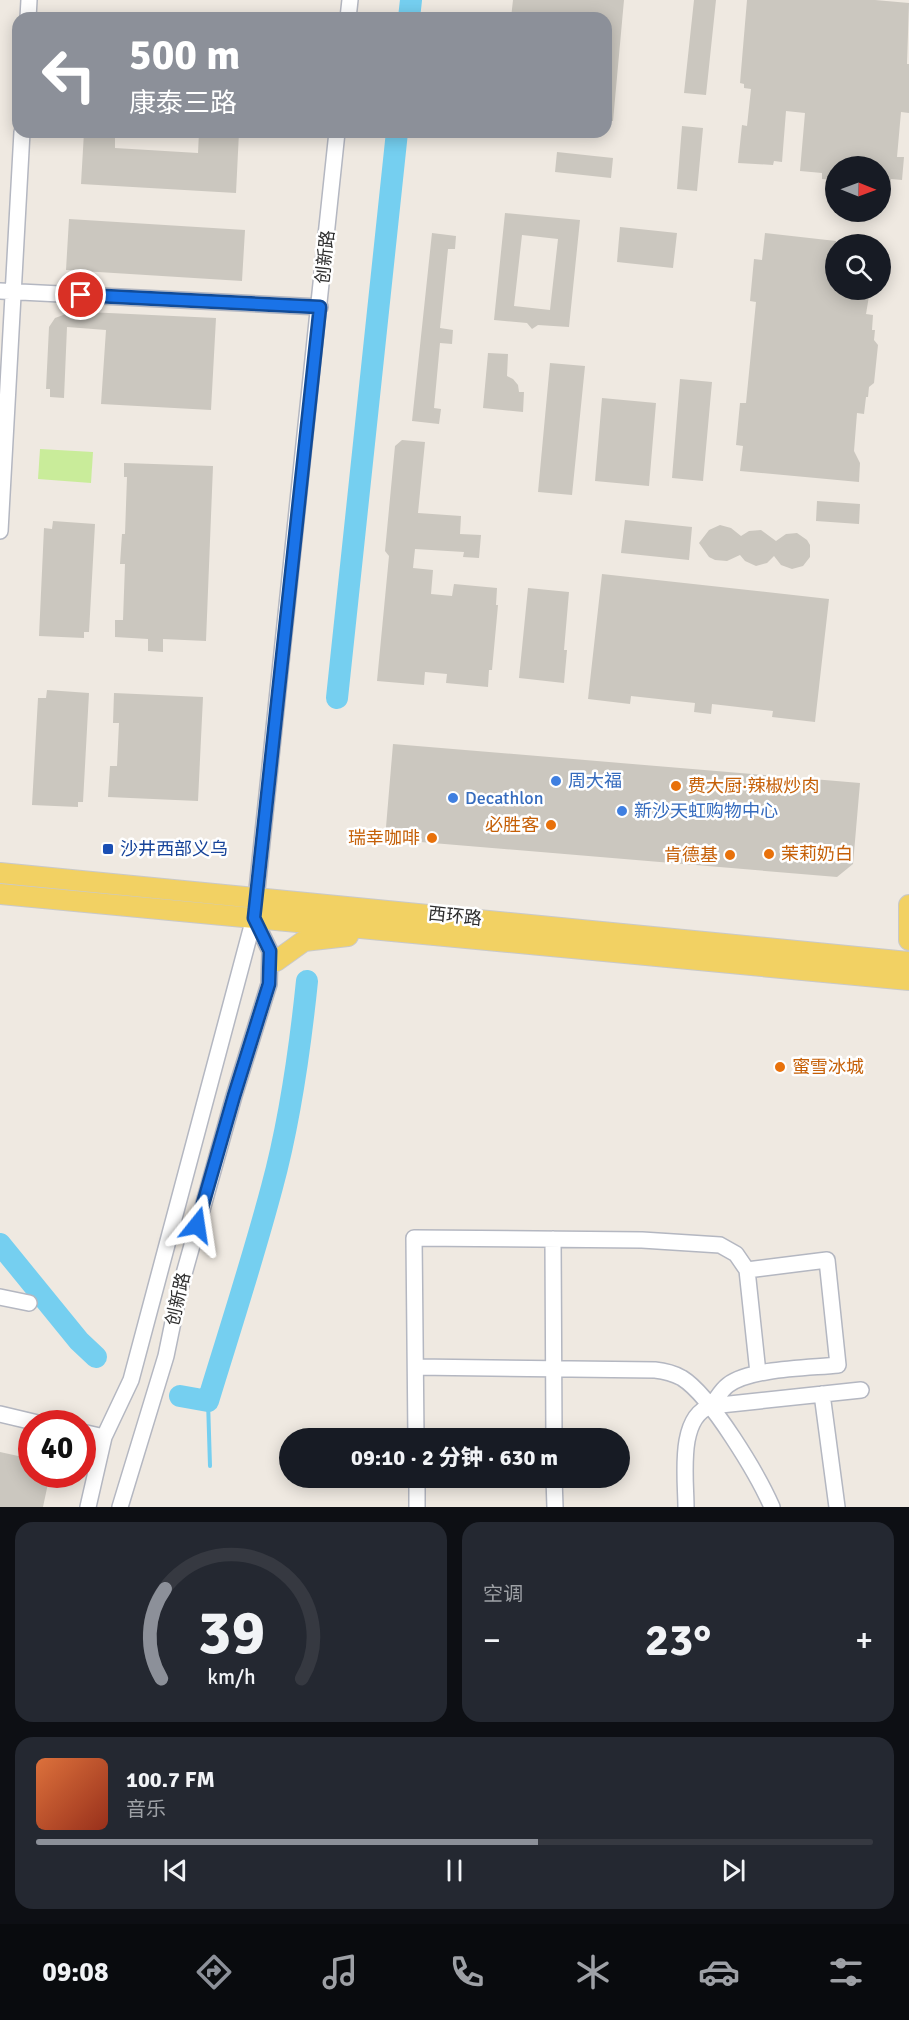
<!DOCTYPE html>
<html lang="zh">
<head>
<meta charset="utf-8">
<style>
	:root { --surface:#171b24; --page:#242831; --text:#f1f3f6; --muted:#9ea1a6; --line:#363941; --accent:#8c9099 }
	body { margin:0; font-family:Signika,"Noto Sans SC",sans-serif; background:var(--page); color:var(--text); height:100vh; display:flex; flex-direction:column; font-size:22px; white-space:nowrap }
	* { box-sizing:border-box; margin:0 }
	p { font-size:20px; color:var(--muted) }
	.icon { flex:none; width:33px; height:33px; fill:none; stroke:currentColor; stroke-width:2; stroke-linecap:round; stroke-linejoin:round }
	.map { position:relative; height:1507px; overflow:hidden }
	.side { display:flex; flex-direction:column; gap:15px; padding:15px; background:#0d0f14; flex:1 }
	.side>* { flex:none }
	.guide { position:absolute; left:12px; top:12px; width:600px; height:126px; border-radius:18px; box-shadow:0 3px 15px #0003; background:#8c9099; color:#fff; overflow:hidden }
	.needle { width:39px; rotate:91deg }
	.buttons { position:absolute; left:825px; top:156px; display:grid; gap:12px }
	.buttons a { display:grid; place-items:center; width:66px; height:66px; border-radius:50%; background:var(--surface); box-shadow:0 3px 15px #0003; font-size:30px }
	.speed { position:absolute; left:18px; top:1410px; display:flex; gap:12px; font-size:30px; font-weight:700; text-align:center }
	.speed>* { display:grid; place-content:center; width:78px; height:78px; border-radius:50%; background:var(--surface); box-shadow:0 3px 15px #0003; line-height:1 }
	.speed .limit { border:9px solid #d22; background:#fff; color:#111 }
	.pin { position:absolute; display:grid; place-items:center; width:51px; height:51px; color:#fff; margin:-26px; border:3px solid #fff; border-radius:50%; box-shadow:0 2px 6px #0007 }
	.me { position:absolute; width:66px; margin:-33px; rotate:15deg; stroke-linejoin:round; filter:drop-shadow(0 0 4px #0008) }
	.turn { display:flex; align-items:center; gap:21px; height:126px; padding:0 18px; font-size:27px }
	.turn .icon { width:78px; height:78px; stroke-width:2.5 }
	.turn b { display:block; font-size:42px; line-height:51px }
	.big { font-size:45px; font-weight:800; line-height:1.1 }
	.side .card { flex:1; display:flex; flex-direction:column; justify-content:center; gap:9px; min-width:0; padding:0 21px; border-radius:18px; background:var(--page) }
	.side .dial { align-items:center; gap:0 }
	.dial svg { height:156px; overflow:visible; fill:none; stroke:var(--line); stroke-width:7; stroke-linecap:round; text-anchor:middle }
	.dial text { fill:var(--text); stroke:none }
	.song { display:flex; align-items:center; gap:18px }
	.cover { width:72px; height:72px; border-radius:9px; background:linear-gradient(135deg,hsl(20 70% 55%),hsl(10 70% 35%)) }
	.played { height:6px; border-radius:3px; background:linear-gradient(90deg,var(--accent) 60%,var(--line) 60%) }
	.keys { display:flex; justify-content:space-around; direction:ltr }
	.heat { display:flex; justify-content:space-between; align-items:center; font-size:33px; direction:ltr }
	.side .tiles { flex:1; display:grid; gap:15px; grid-template-columns:1fr 1fr }
	.card:last-child { grid-column:span 2 }
	.trip { position:absolute; left:279px; top:1428px; width:351px; height:60px; border-radius:30px; background:var(--surface); box-shadow:0 3px 15px #0003; font-weight:800; line-height:60px; text-align:center }
	.dock { display:flex; height:96px; justify-content:space-around; align-items:center; background:#090b0e; color:var(--muted) }
	.dock .icon { width:42px; height:42px }
	.dock .selected { color:var(--accent) }
	.dock b { font-size:27px; color:var(--text) }
	.map>svg:first-child { display:block }
	.pitch { fill:#c9ec9a }
	.lines { fill:none; stroke-linecap:round; stroke-linejoin:round }
	.stream { stroke:#75cff0; stroke-width:4 }
	.river { stroke:#75cff0; stroke-width:22 }
	.building { fill:#cbc7bf; fill-rule:evenodd }
	.minor-casing { stroke:#b4b7c1; stroke-width:18 }
	.major-casing { stroke:#c9c9c9; stroke-width:22 }
	.minor { stroke:#fff; stroke-width:15 }
	.major { stroke:#f2d163; stroke-width:20 }
	.route-casing { stroke:#114b97; stroke-width:15 }
	.route { stroke:#1a73e8; stroke-width:10 }
	.shop-dot { fill:#3f7fe0; stroke:#fff; stroke-width:2 }
	.food-dot { fill:#e8710a; stroke:#fff; stroke-width:2 }
	.transit-dot { fill:#1a4fb4; stroke:#fff; stroke-width:2 }
	.labels { text-anchor:middle; dominant-baseline:central; stroke-width:5; stroke-linejoin:round; paint-order:stroke }
	.street-label { font-size:18px; fill:#2e2e2e; stroke:#fff }
	.shop-label { font-size:18px; fill:#366cbe; stroke:#fff; text-anchor:start }
	.food-label { font-size:18px; fill:#c56008; stroke:#fff; text-anchor:start }
	.transit-label { font-size:18px; fill:#164399; stroke:#fff; text-anchor:start }
</style>
</head>
<body>
<div class="map">
<svg width="909" height="1507" viewBox="0 0 909 1507">
	<rect width="100%" height="100%" fill="#efe9e1"/>
	<path class="pitch" d="M 40,449 L 93,452 L 91,483 L 38,479 Z"/>
	<g class="lines">
		<path class="stream" d="M 208,1401 L 210,1466"/>
		<path class="river" d="M 409,18 L 411,0
			M 337,698 L 397,132
			M 0,1244 L 79,1341 L 96,1357
			M 180,1396 L 208,1401 C 230,1329 253,1259 272,1187 C 290,1121 300,1049 307,981"/>
	</g>
	<path class="building" d="M 513,0 L 624,0 L 613,121 L 606,121 L 606,18 L 511,18 Z
		M 694,0 L 716,0 L 706,95 L 684,93 Z
		M 747,0 L 875,0 L 909,3 L 907,64 L 909,64 L 909,113 L 901,112 L 897,157 L 904,157 L 902,180 L 891,179 L 890,185 L 880,184 L 880,166 L 836,166 L 836,180 L 822,179 L 822,173 L 800,171 L 805,113 L 786,111 L 782,162 L 774,161 L 773,165 L 738,163 L 742,125 L 747,126 L 751,89 L 744,88 L 744,84 L 740,83 Z
		M 682,126 L 703,128 L 697,191 L 677,189 Z
		M 84,132 L 115,132 L 115,148 L 198,153 L 199,132 L 239,132 L 236,193 L 81,184 Z
		M 557,152 L 613,158 L 611,178 L 555,172 Z
		M 505,213 L 580,220 L 569,327 L 538,325 L 532,329 L 527,323 L 494,320 ZM 522,235 L 558,239 L 550,310 L 514,306 Z
		M 69,219 L 245,230 L 242,281 L 66,270 Z
		M 620,227 L 677,233 L 673,268 L 617,262 Z
		M 432,233 L 456,236 L 455,249 L 448,249 L 440,328 L 453,330 L 452,344 L 440,343 L 434,408 L 441,409 L 439,424 L 412,421 Z
		M 765,233 L 836,241 L 836,290 L 870,290 L 866,314 L 873,315 L 872,330 L 875,330 L 874,340 L 878,345 L 874,383 L 869,387 L 868,397 L 866,397 L 864,414 L 857,413 L 854,451 L 860,463 L 859,482 L 740,471 L 743,446 L 736,445 L 740,403 L 746,403 L 756,302 L 750,301 L 754,259 L 762,260 Z
		M 66,311 L 216,318 L 211,410 L 101,404 L 106,330 L 67,327 L 64,398 L 50,397 L 50,389 L 46,389 L 49,327 L 55,318 L 66,314 Z
		M 488,353 L 508,354 L 507,376 L 513,379 L 518,385 L 519,392 L 524,392 L 523,412 L 483,408 Z
		M 550,363 L 585,366 L 572,495 L 538,492 Z
		M 680,379 L 712,382 L 703,481 L 672,478 Z
		M 602,398 L 656,403 L 649,486 L 595,481 Z
		M 402,440 L 425,442 L 418,513 L 461,516 L 460,534 L 481,535 L 479,558 L 463,557 L 464,552 L 415,549 L 413,568 L 433,570 L 431,594 L 452,596 L 454,584 L 497,588 L 496,605 L 498,605 L 492,670 L 489,670 L 488,687 L 446,683 L 447,674 L 425,672 L 424,685 L 377,681 L 389,556 L 385,551 L 395,446 Z
		M 124,463 L 213,466 L 206,641 L 163,639 L 163,652 L 148,651 L 148,639 L 115,637 L 115,620 L 123,620 L 125,564 L 120,564 L 122,534 L 125,534 L 127,477 L 124,477 Z
		M 817,501 L 860,504 L 859,524 L 816,521 Z
		M 625,520 L 692,527 L 689,560 L 621,553 Z
		M 53,521 L 95,524 L 89,632 L 84,632 L 84,638 L 39,636 L 44,528 L 52,529 Z
		M 720,525 L 731,528 L 741,536 L 749,531 L 761,530 L 776,541 L 786,534 L 797,533 L 807,540 L 810,545 L 810,557 L 803,566 L 792,569 L 781,565 L 774,556 L 767,563 L 756,566 L 745,561 L 740,555 L 727,561 L 715,560 L 709,557 L 699,543 L 709,530 Z
		M 602,574 L 829,599 L 815,722 L 772,717 L 773,711 L 712,704 L 711,714 L 694,712 L 695,703 L 631,696 L 630,704 L 588,699 Z
		M 528,588 L 569,592 L 564,650 L 567,650 L 564,683 L 519,678 Z
		M 47,690 L 89,693 L 83,802 L 78,802 L 78,807 L 32,805 L 38,698 L 46,698 Z
		M 114,693 L 203,697 L 198,801 L 108,797 L 110,766 L 117,766 L 119,723 L 113,723 Z
		M 393,744 L 860,783 L 853,864 L 837,877 L 385,839 Z
		M 0,1452 L 32,1459 L 32,1474 L 50,1474 L 43,1507 L 0,1507 Z"/>
	<g class="lines">
		<defs>
			<path id="minor" d="M 28,18 L 29,0
				M 348,18 L 350,0
				M 0,291 L 320,307
				M 0,531 L 22,132
				M 553,1239 L 554,1438
				M 0,1297 L 29,1303
				M 416,1367 L 655,1370 C 665,1371 673,1373 682,1378 C 711,1396 758,1475 772,1507
				M 822,1394 L 837,1507
				M 711,1406 C 716,1400 721,1390 728,1385 C 751,1368 809,1368 838,1365 L 827,1260 L 747,1270
				M 0,1414 L 42,1424
				M 82,1432 L 104,1437
				M 416,1438 L 414,1238 L 642,1240 L 720,1245 L 736,1254 L 747,1270 L 758,1373
				M 417,1478 L 417,1507
				M 554,1478 L 555,1507
				M 88,1507 L 104,1437 L 131,1380 L 254,918 L 337,132
				M 120,1507 L 166,1356 L 180,1288 L 234,1096 L 269,984 L 270,951 L 254,918
				M 686,1507 C 686,1479 677,1417 711,1406 L 861,1390"/>
			<path id="major" d="M 0,873 L 909,962
				M 0,894 L 909,980
				M 909,905 L 909,940
				M 276,961 L 304,941 L 348,936"/>
		</defs>
		<use href="#minor" class="minor-casing"/>
		<use href="#major" class="major-casing"/>
		<use href="#minor" class="minor"/>
		<use href="#major" class="major"/>
	</g>
	<g class="lines">
		<defs>
			<path id="route" d="M 81,295 L 320,307 L 254,918 L 270,951 L 269,984 L 234,1096 L 197,1225"/>
		</defs>
		<use href="#route" class="route-casing"/>
		<use href="#route" class="route"/>
	</g>
	<g class="shop-dot">
		<circle cx="556" cy="781" r="6"/>
		<circle cx="453" cy="798" r="6"/>
		<circle cx="622" cy="811" r="6"/>
	</g>
	<g class="food-dot">
		<circle cx="676" cy="786" r="6"/>
		<circle cx="551" cy="825" r="6"/>
		<circle cx="432" cy="838" r="6"/>
		<circle cx="769" cy="854" r="6"/>
		<circle cx="730" cy="855" r="6"/>
		<circle cx="780" cy="1067" r="6"/>
	</g>
	<rect class="transit-dot" x="102" y="843" width="12" height="12" rx="3"/>
	<g class="labels">
		<g class="street-label">
			<text transform="translate(325 257) rotate(-84)">创新路</text>
			<text transform="translate(455 916) rotate(6)">西环路</text>
			<text transform="translate(178 1299) rotate(-77)">创新路</text>
		</g>
		<g class="shop-label">
			<text x="568" y="781">周大福</text>
			<text x="465" y="798">Decathlon</text>
			<text x="634" y="811">新沙天虹购物中心</text>
		</g>
		<g class="food-label">
			<text x="688" y="786">费大厨·辣椒炒肉</text>
			<text x="539" y="825" text-anchor="end">必胜客</text>
			<text x="420" y="838" text-anchor="end">瑞幸咖啡</text>
			<text x="781" y="854">茉莉奶白</text>
			<text x="718" y="855" text-anchor="end">肯德基</text>
			<text x="792" y="1067">蜜雪冰城</text>
		</g>
		<g class="transit-label">
			<text x="120" y="849">沙井西部义乌</text>
		</g>
	</g>
</svg>
<div class="buttons">
<a><svg class="needle" viewBox="-14 -14 28 28"><path d="M0-13l5 13h-10z" fill="#e53935"/><path d="M0 13l5-13h-10z" fill="#9ea1a6"/></svg></a>
<a><svg class="icon" aria-label="search" viewBox="0 0 24 24"><circle cx="10" cy="10" r="6"/><path d="M15 15l6 6"/></svg></a>
</div>
<div class="speed"><div class="limit">40</div></div>
<div class="pin" style="left:81px;top:295px;background:#d93025"><svg class="icon" aria-label="arrive" viewBox="0 0 24 24"><path d="M6 21V4h12l-3 4 3 4H6"/></svg></div>
<svg class="me" style="left:197px;top:1225px" viewBox="-20 -20 40 40"><path d="M0-17L14 15 0 8-14 15z" fill="#1a73e8" stroke="#fff" stroke-width="4"/></svg>
<div class="trip">09:10 · 2 分钟 · 630 m</div>
<div class="guide">
<div class="turn"><svg class="icon" aria-label="left" viewBox="0 0 24 24"><path d="M17 20v-9H6M10 6l-5 5 5 5"/></svg><div><b>500 m</b>康泰三路</div></div>
</div>
</div>
<section class="side">
<div class="tiles">
<div class="card dial"><svg viewBox="0 0 100 80">
<path d="M14 69A42 42 0 1 1 86 69"/>
<path d="M14 69A42 42 0 0 1 16 23" stroke="#8c9099"/>
<text x="50" y="56" font-size="32" font-weight="700">39</text>
<text x="50" y="72" font-size="11">km/h</text>
</svg></div>
<div class="card"><p>空调</p>
<div class="heat"><a>−</a><b class="big">23°</b><a>+</a></div>
</div>
<div class="card">
<div class="song"><i class="cover"></i><div><b>100.7 FM</b><p>音乐</p></div></div>
<div class="played"></div>
<div class="keys"><svg class="icon" aria-label="previous" viewBox="0 0 24 24"><path d="M18 5L8 12l10 7zM5 5v14"/></svg><svg class="icon" aria-label="pause" viewBox="0 0 24 24"><path d="M8 5v14M16 5v14"/></svg><svg class="icon" aria-label="next" viewBox="0 0 24 24"><path d="M6 5l10 7-10 7zM19 5v14"/></svg></div>
</div>
</div>
</section>
<nav class="dock">
<b>09:08</b>
<svg class="icon selected" aria-label="directions" viewBox="0 0 24 24"><path d="M12 3l9 9-9 9-9-9zM9 14v-3h6M13 9l2 2-2 2"/></svg>
<svg class="icon" aria-label="music" viewBox="0 0 24 24"><path d="M9 18V5l10-2v13"/><circle cx="6" cy="18" r="3"/><circle cx="16" cy="16" r="3"/></svg>
<svg class="icon" aria-label="phone" viewBox="0 0 24 24"><path d="M5 4h4l2 5-3 2q2 4 5 5l2-3 5 2v4C11 20 4 13 5 4z"/></svg>
<svg class="icon" aria-label="climate" viewBox="0 0 24 24"><path d="M12 3v18M4 7l16 10M4 17L20 7"/></svg>
<svg class="icon" aria-label="car" viewBox="0 0 24 24"><path d="M5 17H2v-5l4-1 3-4h7l3 4 3 1v5h-3M9 17h6M6 11h13"/><circle cx="7" cy="17" r="2"/><circle cx="17" cy="17" r="2"/></svg>
<svg class="icon" aria-label="filters" viewBox="0 0 24 24"><path d="M4 7h16M4 17h16"/><circle cx="9" cy="7" r="2"/><circle cx="15" cy="17" r="2"/></svg>
</nav>
</body>
</html>
